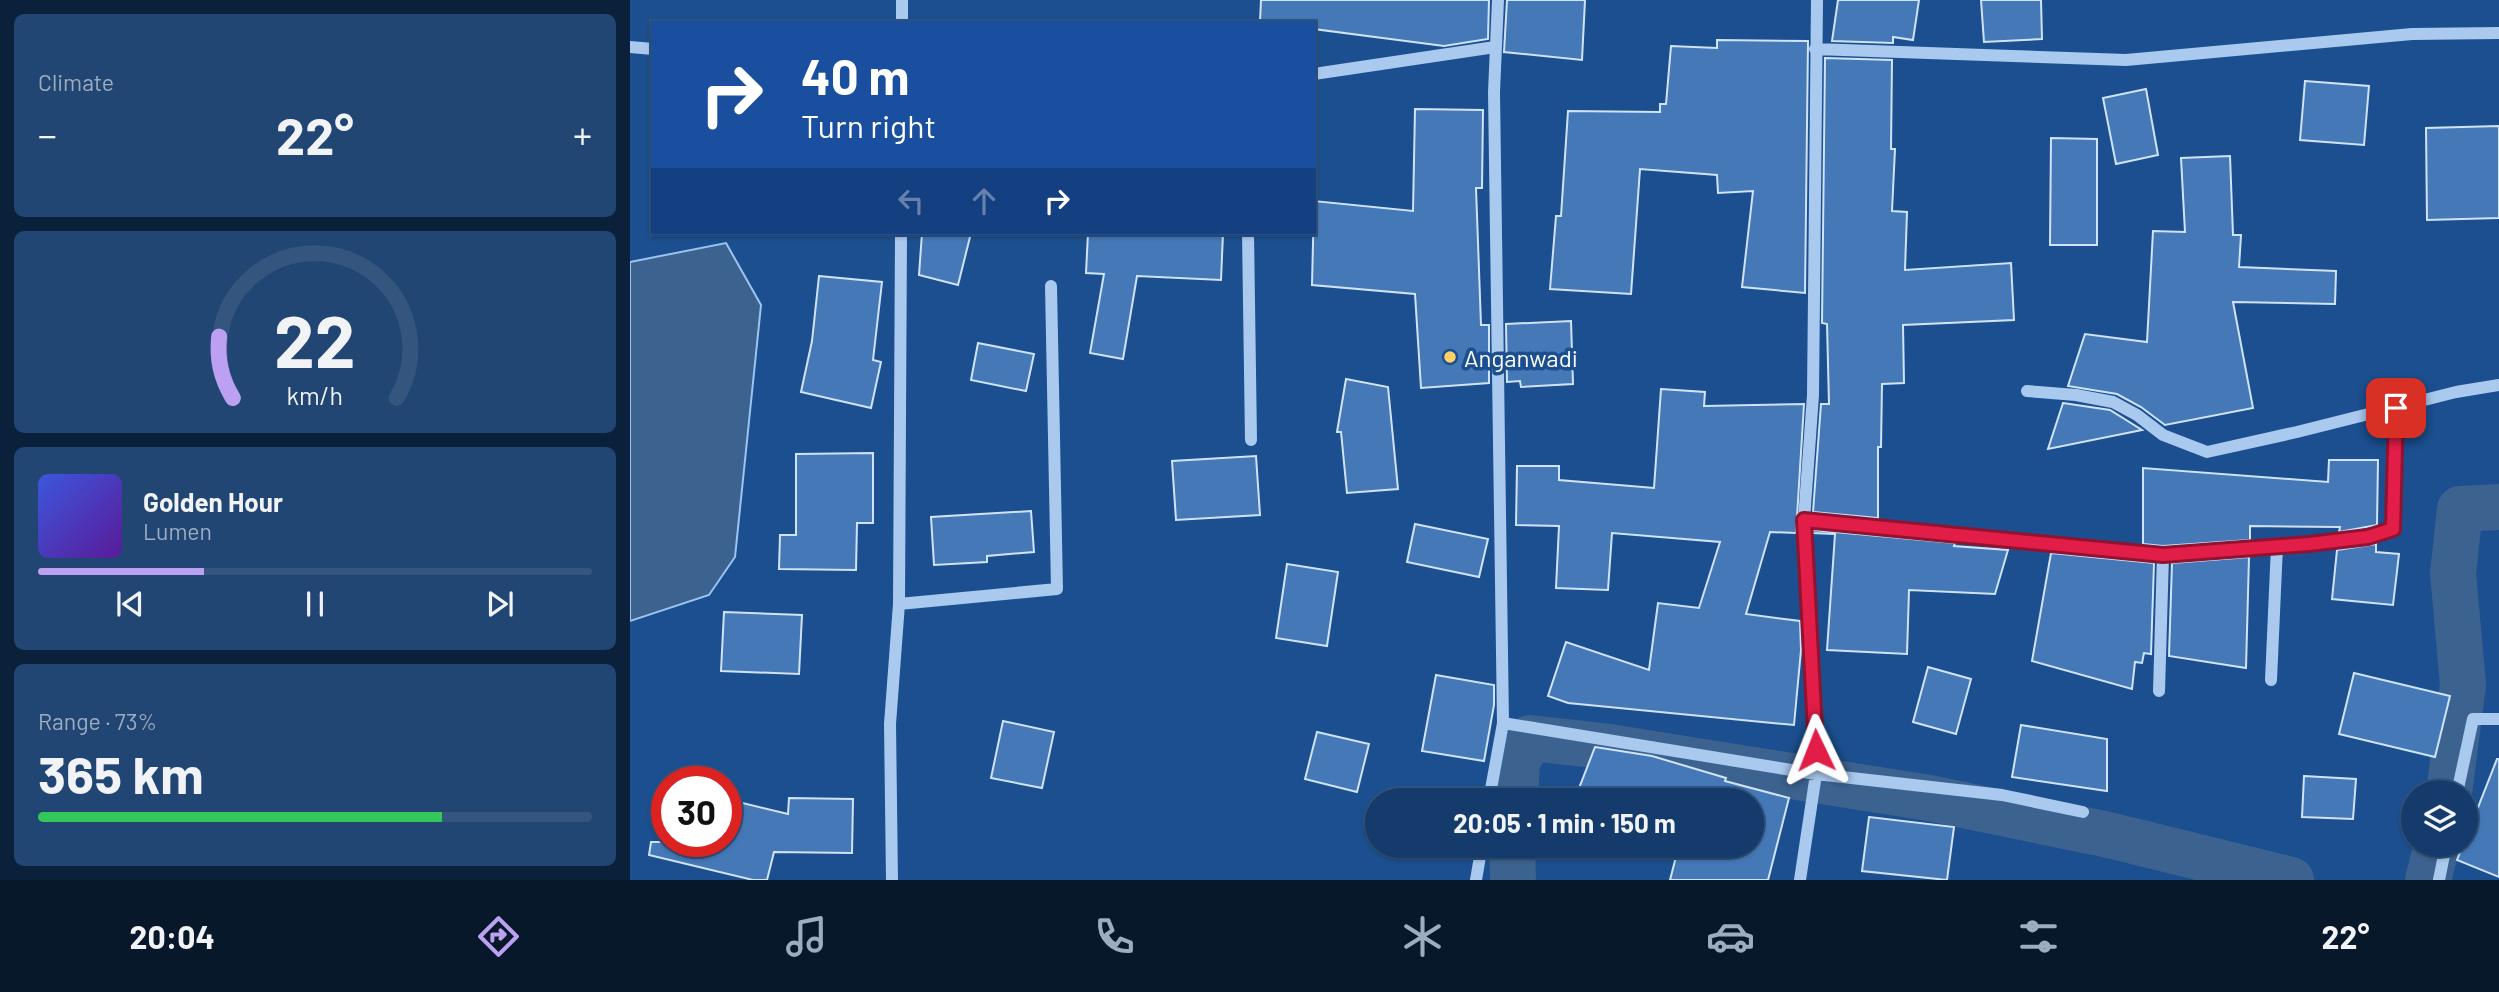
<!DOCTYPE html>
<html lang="en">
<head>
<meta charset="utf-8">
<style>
	:root { --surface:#143b6b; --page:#214673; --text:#f1f3f6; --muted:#9dadc1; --line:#33557e; --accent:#bca0f2 }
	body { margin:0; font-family:Barlow,sans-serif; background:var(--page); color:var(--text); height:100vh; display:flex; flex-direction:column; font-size:26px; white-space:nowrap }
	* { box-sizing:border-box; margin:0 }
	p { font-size:23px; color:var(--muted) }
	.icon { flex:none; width:38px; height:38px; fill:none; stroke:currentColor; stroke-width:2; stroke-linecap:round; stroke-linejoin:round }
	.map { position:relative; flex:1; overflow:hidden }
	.sheet { display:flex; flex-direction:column; gap:14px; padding:14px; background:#0b203b; width:630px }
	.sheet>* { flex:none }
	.guide { position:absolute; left:21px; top:21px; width:665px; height:214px; border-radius:0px; box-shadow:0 2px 5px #0004,0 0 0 2px var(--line); background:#1a4fa0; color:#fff; overflow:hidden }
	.buttons { position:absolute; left:1771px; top:780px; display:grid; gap:14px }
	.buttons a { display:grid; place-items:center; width:77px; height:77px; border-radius:50%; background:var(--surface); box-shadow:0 2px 5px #0004,0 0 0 2px var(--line); font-size:35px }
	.speed { position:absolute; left:21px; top:766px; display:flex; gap:14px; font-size:35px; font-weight:700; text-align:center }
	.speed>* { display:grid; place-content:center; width:91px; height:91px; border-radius:50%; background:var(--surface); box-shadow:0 2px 5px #0004,0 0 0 2px var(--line); line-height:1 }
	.speed .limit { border:10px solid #d22; background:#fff; color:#111 }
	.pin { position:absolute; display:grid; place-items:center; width:60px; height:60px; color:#fff; margin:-30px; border-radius:14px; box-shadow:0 4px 10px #0006 }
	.me { position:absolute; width:77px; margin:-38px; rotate:358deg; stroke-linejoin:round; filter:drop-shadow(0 0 5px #0008) }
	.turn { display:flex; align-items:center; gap:24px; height:147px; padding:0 35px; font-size:32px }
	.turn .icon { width:91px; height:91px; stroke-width:2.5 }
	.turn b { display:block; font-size:49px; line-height:60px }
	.lanes { display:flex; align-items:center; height:66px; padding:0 35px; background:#0003; justify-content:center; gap:35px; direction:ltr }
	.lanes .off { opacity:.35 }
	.big { font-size:52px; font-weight:700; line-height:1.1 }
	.sheet .card { flex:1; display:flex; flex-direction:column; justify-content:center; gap:10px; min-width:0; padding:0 24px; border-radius:10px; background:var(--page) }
	.sheet .dial { align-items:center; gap:0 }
	.dial svg { height:182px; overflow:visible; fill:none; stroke:var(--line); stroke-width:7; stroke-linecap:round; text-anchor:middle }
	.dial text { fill:var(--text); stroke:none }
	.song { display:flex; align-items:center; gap:21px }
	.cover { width:84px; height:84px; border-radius:10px; background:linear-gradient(135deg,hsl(230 70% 55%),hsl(270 70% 35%)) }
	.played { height:7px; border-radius:4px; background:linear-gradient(90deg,var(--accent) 30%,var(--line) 30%) }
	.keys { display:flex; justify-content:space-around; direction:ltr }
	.heat { display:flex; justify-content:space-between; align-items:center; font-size:38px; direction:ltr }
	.charge { height:10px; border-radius:5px; background:linear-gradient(90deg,#34c759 73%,var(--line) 0) }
	.trip { position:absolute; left:735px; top:788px; width:399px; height:70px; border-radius:35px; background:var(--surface); box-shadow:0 2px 5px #0004,0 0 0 2px var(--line); font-weight:700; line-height:70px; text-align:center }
	.tabs { display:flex; height:112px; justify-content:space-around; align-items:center; background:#08182b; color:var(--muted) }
	.tabs .icon { width:49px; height:49px }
	.tabs .active { color:var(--accent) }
	.tabs b { font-size:32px; color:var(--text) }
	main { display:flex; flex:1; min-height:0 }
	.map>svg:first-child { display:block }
	.water { fill:#3c6290; stroke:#9cc4f0; stroke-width:2 }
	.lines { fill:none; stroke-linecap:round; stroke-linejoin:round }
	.canal { stroke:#3c6290; stroke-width:46 }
	.building { fill:#4478b7; stroke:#cfe3fa; stroke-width:2 }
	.minor { stroke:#a9c9ee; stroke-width:12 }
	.route-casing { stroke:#92132f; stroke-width:18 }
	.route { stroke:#e11d48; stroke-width:12 }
	.poi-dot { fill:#ffd166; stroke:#1b4f8f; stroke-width:2.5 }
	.labels { text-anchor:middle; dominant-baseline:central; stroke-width:7; stroke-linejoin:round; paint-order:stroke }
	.poi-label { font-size:24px; fill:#fff; stroke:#1b4f8f; text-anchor:start }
</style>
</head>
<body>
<main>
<section class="sheet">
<div class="card"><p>Climate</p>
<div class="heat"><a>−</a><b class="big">22°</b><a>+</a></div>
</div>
<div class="card dial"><svg viewBox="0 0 100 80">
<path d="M14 69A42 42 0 1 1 86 69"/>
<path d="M14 69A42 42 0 0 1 8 42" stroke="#bca0f2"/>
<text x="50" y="56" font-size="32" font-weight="700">22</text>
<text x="50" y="72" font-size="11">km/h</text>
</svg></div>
<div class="card">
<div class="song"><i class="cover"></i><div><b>Golden Hour</b><p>Lumen</p></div></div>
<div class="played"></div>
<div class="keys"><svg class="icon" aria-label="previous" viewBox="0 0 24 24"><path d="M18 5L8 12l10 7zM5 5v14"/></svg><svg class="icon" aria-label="pause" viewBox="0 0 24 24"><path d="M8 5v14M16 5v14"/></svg><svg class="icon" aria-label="next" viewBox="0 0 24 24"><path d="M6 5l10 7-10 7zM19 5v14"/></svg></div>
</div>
<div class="card"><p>Range · 73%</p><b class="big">365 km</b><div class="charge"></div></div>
</section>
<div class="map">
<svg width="1869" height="880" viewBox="0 0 1869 880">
	<rect width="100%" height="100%" fill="#1b4f8f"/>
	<path class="water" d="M 96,243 L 131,305 L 105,557 L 79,595 L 0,621 L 0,262 Z"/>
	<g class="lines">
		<path class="canal" d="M 1819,793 L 1833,685 L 1823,573 L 1830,509 L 1869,507
			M 885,800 L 887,762 L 900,738 L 973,746 L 1299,798 L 1479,835 L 1661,880
			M 882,845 L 883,880
			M 1798,880 L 1807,845"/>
	</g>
	<path class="building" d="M 631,0 L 859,0 L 858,39 L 814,46 L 684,29 L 684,23 L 630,22 Z
		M 877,0 L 955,0 L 952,60 L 874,52 Z
		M 1208,0 L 1289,0 L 1283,40 L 1263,37 L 1263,43 L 1202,41 Z
		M 1351,0 L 1411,0 L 1412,39 L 1354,42 Z
		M 1087,40 L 1178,41 L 1175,293 L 1112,287 L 1123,191 L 1088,193 L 1087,175 L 1010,169 L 1001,294 L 920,289 L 926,216 L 931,216 L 938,111 L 1030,112 L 1030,104 L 1036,104 L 1041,46 L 1087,48 Z
		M 1195,58 L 1262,60 L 1261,149 L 1265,149 L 1262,211 L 1277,212 L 1275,270 L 1381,263 L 1384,320 L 1273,325 L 1274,383 L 1252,384 L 1251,447 L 1248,447 L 1248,518 L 1183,512 L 1191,404 L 1199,404 L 1197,324 L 1192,323 Z
		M 1675,81 L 1739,86 L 1734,145 L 1670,140 Z
		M 1516,89 L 1528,155 L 1486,164 L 1473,98 Z
		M 785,109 L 853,110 L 852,188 L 846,188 L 851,325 L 859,325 L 859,383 L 791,388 L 785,294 L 682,285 L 684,201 L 783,211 Z
		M 1869,126 L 1869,218 L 1797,220 L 1796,128 Z
		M 1421,138 L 1467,139 L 1467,245 L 1420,245 Z
		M 1600,156 L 1603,235 L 1611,235 L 1609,267 L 1706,271 L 1705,304 L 1603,302 L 1623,408 L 1535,425 L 1511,407 L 1487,394 L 1438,386 L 1455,334 L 1517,342 L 1523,231 L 1555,232 L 1551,158 Z
		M 292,233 L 341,233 L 328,285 L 289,275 Z
		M 458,233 L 593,233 L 591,280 L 507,276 L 493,359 L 460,353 L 474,274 L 456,273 Z
		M 189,276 L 252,282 L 243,360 L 251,362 L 241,408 L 171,392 L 182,341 Z
		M 941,321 L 943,384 L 891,387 L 890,381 L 877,382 L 876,324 Z
		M 348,343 L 404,354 L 396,391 L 341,380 Z
		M 716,379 L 758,387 L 768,489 L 717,493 L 711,432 L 707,432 Z
		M 1031,389 L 1075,392 L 1074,406 L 1174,404 L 1166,533 L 1140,532 L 1116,614 L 1170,621 L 1171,650 L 1164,725 L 938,703 L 918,696 L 936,642 L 1019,670 L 1028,603 L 1069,608 L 1090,542 L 982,533 L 978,590 L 926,588 L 929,526 L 886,525 L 887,466 L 929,466 L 929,480 L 1024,488 Z
		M 1433,403 L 1480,410 L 1512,430 L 1418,449 Z
		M 243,453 L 243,523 L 227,523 L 226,570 L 149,569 L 150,535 L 166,535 L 166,454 Z
		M 626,456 L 630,515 L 546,520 L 542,461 Z
		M 1699,460 L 1748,460 L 1747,525 L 1709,532 L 1710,527 L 1620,526 L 1620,540 L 1533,546 L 1513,544 L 1513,468 L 1698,482 Z
		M 401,511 L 404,552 L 357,556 L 357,562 L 304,565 L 301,517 Z
		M 785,524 L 858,539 L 849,577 L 777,562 Z
		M 1183,530 L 1325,543 L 1324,546 L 1378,550 L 1365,594 L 1279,590 L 1277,654 L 1197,650 L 1205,534 L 1183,533 Z
		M 1746,544 L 1746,552 L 1769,554 L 1763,605 L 1702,599 L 1707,550 Z
		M 1421,553 L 1524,563 L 1521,654 L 1514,653 L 1512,663 L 1505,662 L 1502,689 L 1402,661 Z
		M 1619,557 L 1616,668 L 1539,656 L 1542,563 Z
		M 657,564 L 708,572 L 697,646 L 646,638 Z
		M 94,612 L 172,615 L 169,674 L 91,671 Z
		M 1298,667 L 1341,679 L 1326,734 L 1283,722 Z
		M 1724,673 L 1820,696 L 1805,757 L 1709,734 Z
		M 806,675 L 864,685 L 864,705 L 854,761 L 792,751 Z
		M 373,721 L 424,732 L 412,788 L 361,778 Z
		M 1391,725 L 1477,739 L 1477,791 L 1382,777 Z
		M 687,732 L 739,744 L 727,792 L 675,779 Z
		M 965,747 L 1022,756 L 1096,778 L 1095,781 L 1159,798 L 1138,880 L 1040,880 L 1049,845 L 1122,845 L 1122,800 L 952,800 L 946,796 Z
		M 1867,759 L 1869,759 L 1869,877 L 1827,860 L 1833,845 L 1836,845 L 1836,838 Z
		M 1674,776 L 1726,779 L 1723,819 L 1672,817 Z
		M 159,798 L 223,799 L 222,853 L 144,852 L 137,880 L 123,880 L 19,855 L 21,842 L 96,842 L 96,799 L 158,814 Z
		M 1239,817 L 1324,827 L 1317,880 L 1232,871 Z"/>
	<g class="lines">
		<path class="minor" d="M 272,0 L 272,23
			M 0,47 L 23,49
			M 1185,49 L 1496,60 L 1782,34 L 1869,33
			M 684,74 L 865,47
			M 618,233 L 621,440
			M 1397,391 L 1446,395 L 1483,402 L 1507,415 L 1533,435 L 1577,452 L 1667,432 L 1826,392 L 1869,385
			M 1174,520 L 1533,555 L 1679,544 L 1739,537 L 1763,529 L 1766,408
			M 269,604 L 427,589 L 421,286
			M 1641,680 L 1647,546
			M 1529,691 L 1533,555
			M 873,723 L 1186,774 L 1372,795 L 1453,812
			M 1827,793 L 1843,719 L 1869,719
			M 859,800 L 873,723 L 864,92 L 868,0
			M 262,880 L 260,724 L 269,604 L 271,233
			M 846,880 L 852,845
			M 1170,880 L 1186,774 L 1174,520 L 1183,395 L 1187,0
			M 1809,880 L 1816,845"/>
	</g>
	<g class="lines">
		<defs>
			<path id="route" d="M 1186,750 L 1174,520 L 1533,555 L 1679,544 L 1738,537 L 1763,529 L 1766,408"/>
		</defs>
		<use href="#route" class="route-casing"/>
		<use href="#route" class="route"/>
	</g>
	<circle class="poi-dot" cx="820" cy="357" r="7"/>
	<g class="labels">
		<g class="poi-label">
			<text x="834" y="357">Anganwadi</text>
		</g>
	</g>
</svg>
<div class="buttons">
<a><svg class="icon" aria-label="layers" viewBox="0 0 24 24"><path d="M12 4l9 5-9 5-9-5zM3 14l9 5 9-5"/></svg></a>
</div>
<div class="speed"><div class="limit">30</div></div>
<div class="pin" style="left:1766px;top:408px;background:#d93025"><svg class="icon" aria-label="arrive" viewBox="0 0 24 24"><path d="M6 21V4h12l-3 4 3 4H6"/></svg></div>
<svg class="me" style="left:1186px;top:750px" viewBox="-20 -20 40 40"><path d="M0-17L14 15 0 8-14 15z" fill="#e11d48" stroke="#fff" stroke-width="4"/></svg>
<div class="trip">20:05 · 1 min · 150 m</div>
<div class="guide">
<div class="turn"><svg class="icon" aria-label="right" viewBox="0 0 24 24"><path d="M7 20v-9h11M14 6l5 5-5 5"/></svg><div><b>40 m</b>Turn right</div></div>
<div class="lanes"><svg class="icon off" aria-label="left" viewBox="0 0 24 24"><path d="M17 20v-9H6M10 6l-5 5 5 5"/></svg><svg class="icon off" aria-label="ahead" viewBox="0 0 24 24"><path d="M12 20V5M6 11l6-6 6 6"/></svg><svg class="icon" aria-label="right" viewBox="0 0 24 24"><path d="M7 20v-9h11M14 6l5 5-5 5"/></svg></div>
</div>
</div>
</main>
<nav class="tabs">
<b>20:04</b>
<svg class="icon active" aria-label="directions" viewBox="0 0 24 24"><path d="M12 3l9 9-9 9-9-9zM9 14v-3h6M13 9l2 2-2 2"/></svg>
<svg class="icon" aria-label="music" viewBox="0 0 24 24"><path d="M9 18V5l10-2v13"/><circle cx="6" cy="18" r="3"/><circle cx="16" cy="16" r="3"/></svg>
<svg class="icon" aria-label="phone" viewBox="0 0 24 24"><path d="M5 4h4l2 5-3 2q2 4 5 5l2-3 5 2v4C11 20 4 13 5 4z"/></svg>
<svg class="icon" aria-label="climate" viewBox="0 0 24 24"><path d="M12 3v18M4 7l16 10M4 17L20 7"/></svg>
<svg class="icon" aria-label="car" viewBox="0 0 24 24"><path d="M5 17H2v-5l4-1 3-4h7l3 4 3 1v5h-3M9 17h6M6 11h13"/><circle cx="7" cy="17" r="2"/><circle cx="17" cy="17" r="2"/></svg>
<svg class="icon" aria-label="filters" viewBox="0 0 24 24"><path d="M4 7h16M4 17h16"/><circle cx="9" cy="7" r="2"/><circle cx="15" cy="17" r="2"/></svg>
<b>22°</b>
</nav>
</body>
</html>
